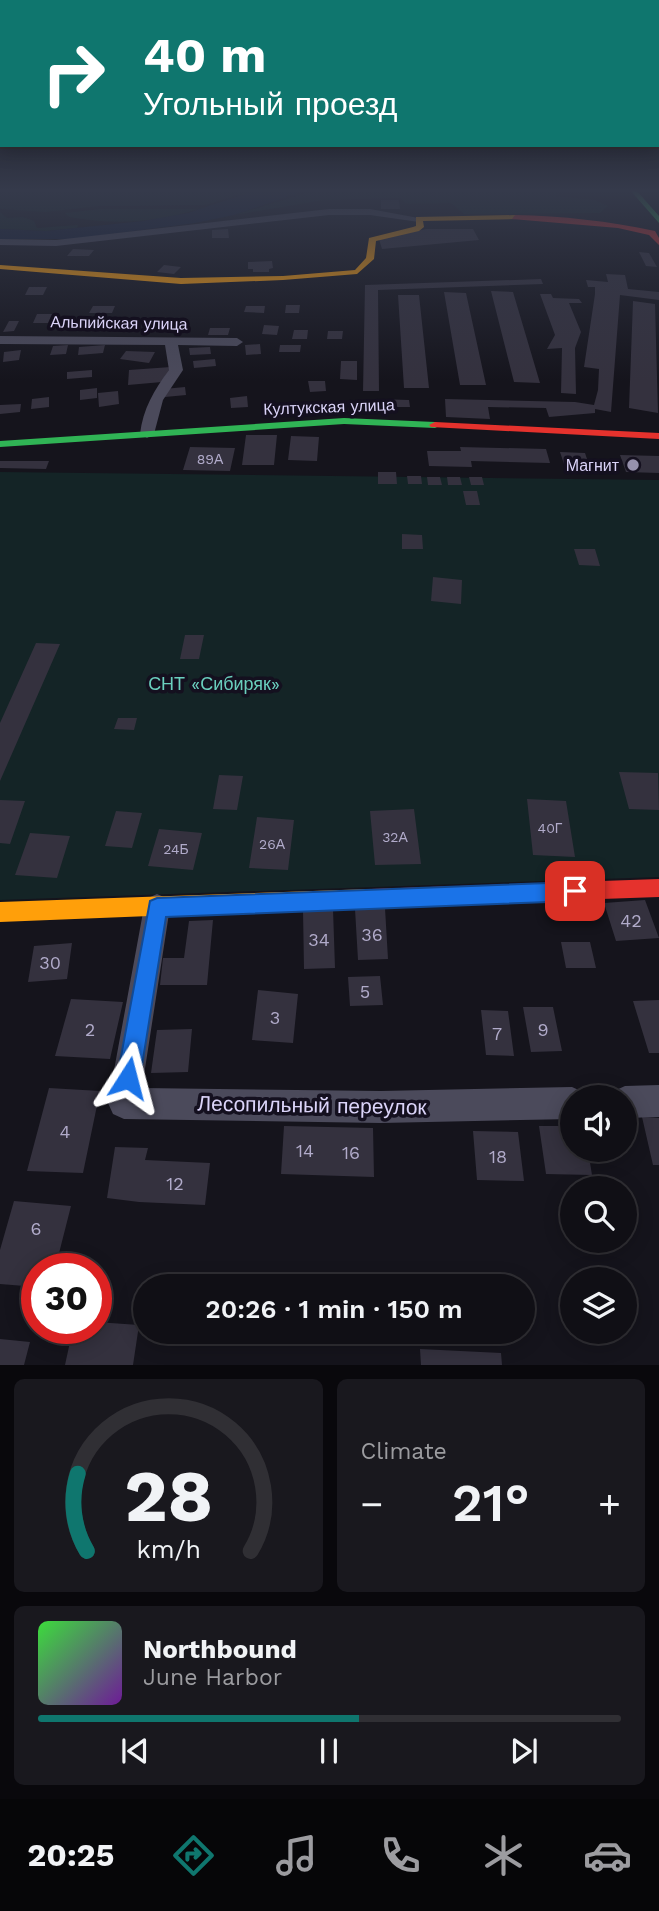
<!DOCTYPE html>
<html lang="en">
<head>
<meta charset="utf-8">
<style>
	:root { --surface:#100f15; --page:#19181e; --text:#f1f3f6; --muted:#9c9ca0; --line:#302f34; --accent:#0f766e }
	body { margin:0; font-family:"Work Sans",sans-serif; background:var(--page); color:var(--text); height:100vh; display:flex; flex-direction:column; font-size:26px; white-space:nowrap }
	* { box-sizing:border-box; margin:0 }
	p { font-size:23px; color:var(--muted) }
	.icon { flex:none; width:38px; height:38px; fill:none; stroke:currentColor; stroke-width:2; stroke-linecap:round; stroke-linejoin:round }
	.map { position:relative; height:1365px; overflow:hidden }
	.panel { display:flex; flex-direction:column; gap:14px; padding:14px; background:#09080c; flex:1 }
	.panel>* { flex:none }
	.top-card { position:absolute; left:0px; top:0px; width:660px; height:147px; box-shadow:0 4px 18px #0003,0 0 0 2px var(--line); background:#0f766e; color:#fff; overflow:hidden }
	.controls { position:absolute; left:560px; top:1085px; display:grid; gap:14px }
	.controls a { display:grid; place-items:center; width:77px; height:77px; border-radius:50%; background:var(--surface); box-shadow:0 4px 18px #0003,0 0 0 2px var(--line); font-size:35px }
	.speed { position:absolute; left:21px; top:1253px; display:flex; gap:14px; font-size:35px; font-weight:700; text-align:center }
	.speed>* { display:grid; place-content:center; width:91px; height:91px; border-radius:50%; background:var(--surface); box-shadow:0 4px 18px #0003,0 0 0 2px var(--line); line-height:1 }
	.speed .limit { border:10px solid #d22; background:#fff; color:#111 }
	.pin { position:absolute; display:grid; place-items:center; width:60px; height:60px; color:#fff; margin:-30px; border-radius:14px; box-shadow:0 4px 10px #0006 }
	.me { position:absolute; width:77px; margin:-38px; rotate:9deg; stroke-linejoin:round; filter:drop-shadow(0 0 5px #0008) }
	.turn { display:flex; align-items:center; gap:24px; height:147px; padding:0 28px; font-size:32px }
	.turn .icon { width:91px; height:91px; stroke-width:2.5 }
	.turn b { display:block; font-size:49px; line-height:60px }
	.big { font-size:52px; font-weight:600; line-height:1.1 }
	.panel .card { flex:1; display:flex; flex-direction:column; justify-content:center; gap:10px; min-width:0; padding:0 24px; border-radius:10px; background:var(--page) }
	.panel .dial { align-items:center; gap:0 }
	.dial svg { height:182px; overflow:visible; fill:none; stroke:var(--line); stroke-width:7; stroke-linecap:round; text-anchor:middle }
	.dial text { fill:var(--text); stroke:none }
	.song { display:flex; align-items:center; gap:21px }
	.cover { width:84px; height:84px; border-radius:10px; background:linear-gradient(135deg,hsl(120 70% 55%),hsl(280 70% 35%)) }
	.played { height:7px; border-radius:4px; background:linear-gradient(90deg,var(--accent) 55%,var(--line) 55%) }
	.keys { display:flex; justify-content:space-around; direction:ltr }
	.heat { display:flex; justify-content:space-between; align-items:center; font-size:38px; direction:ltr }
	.panel .tiles { flex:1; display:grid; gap:14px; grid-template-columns:1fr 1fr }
	.card:last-child { grid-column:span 2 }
	.trip { position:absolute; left:133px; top:1274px; width:402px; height:70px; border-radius:35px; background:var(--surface); box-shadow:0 4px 18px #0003,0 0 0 2px var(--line); font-weight:600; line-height:70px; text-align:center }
	.menu { display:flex; height:112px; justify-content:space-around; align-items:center; background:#060608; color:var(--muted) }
	.menu .icon { width:49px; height:49px }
	.menu .on { color:var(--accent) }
	.menu b { font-size:32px; color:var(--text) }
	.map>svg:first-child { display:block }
	.green { fill:#142426 }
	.water { fill:#101a35 }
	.building { fill:#34313e }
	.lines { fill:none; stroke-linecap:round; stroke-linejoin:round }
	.street { fill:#4b4a5b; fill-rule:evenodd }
	.fast { fill:#30b455; fill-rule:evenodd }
	.slow { fill:#ff9f0a; fill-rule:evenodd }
	.jam { fill:#e5322d; fill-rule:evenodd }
	.route { fill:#1a73e8; stroke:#114b97; stroke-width:2 }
	.poi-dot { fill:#9691ac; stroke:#14101f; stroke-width:2.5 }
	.labels { text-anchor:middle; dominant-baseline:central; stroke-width:7; stroke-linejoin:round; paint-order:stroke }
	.number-label { font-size:14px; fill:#b1abca }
	.far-street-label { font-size:16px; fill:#dbd4f9; stroke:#14101f }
	.far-poi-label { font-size:16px; fill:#dbd4f9; stroke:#14101f; text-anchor:end }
	.park-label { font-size:18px; fill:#6acfbe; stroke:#14101f }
	.near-number-label { font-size:18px; fill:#b1abca }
	.near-street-label { font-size:21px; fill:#dbd4f9; stroke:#14101f }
</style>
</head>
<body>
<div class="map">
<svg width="659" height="1365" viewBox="0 0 659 1365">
	<rect width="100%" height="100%" fill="#15141c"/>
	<path class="green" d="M 0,190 L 256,190 L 205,205 L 99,206 L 46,212 L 0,209 Z
		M 316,190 L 566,190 L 555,196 L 595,200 L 608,206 L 600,213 L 464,214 L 451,203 L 407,204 L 400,198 L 324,200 L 234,215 Z
		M 100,209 L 198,209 C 156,223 113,225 69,217 L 65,213 Z
		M 0,212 L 7,218 L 23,217 L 34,221 L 37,228 L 78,225 L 77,228 L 46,231 L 0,229 Z
		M 0,472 L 659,480 L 659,877 L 0,900 Z"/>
	<path class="water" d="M 256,190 L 307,190 L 234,215 L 195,223 L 72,239 L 0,239 L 0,229 L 46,231 L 143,221 L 188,213 Z"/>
	<path class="building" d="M 381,200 L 399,200 L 400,209 L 381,209 Z
		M 228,229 L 229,238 L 212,238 L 212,230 Z
		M 426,229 L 473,229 L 479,240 L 382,249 L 379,239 Z
		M 73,249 L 94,250 L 89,256 L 67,256 Z
		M 639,252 L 649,253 L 657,267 L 646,266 Z
		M 272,261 L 273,268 L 269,269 L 269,272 L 253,272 L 253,269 L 248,269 L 248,262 Z
		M 164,265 L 181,267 L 174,274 L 157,272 Z
		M 606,274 L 625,275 L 628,289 L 659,292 L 659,300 L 620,295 L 611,412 L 595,409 L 595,413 L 549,417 L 546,408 L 488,407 L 490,419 L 446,417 L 445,399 L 575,402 L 594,405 L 598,390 L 599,369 L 584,367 L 595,294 L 595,287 L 588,287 L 586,280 L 608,282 Z
		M 541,279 L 543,284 L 378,290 L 379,391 L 363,391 L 365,285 Z
		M 29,287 L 47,287 L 43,295 L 25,295 Z
		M 491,291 L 513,292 L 540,383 L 514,382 Z
		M 444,292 L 466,293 L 486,385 L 460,385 Z
		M 540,294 L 551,294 L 553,298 L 579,299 L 582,303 L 569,303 L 581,332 L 575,348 L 576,394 L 561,393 L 562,348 L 547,349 L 555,335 Z
		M 398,295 L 419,295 L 429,388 L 404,388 Z
		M 633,301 L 655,304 L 658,413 L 629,408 Z
		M 286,305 L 300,305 L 299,313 L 285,313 Z
		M 93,306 L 115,306 L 112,313 L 89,313 Z
		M 246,306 L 265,306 L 264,313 L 244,312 Z
		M 37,314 L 52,314 L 48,323 L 33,323 Z
		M 116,318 L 127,318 L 119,331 L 109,331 Z
		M 9,321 L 19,321 L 14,331 L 3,332 Z
		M 153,323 L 168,323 L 165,332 L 150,332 Z
		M 264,325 L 279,326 L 277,335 L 262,334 Z
		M 210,328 L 230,328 L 228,335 L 208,335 Z
		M 294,330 L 308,330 L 307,339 L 292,339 Z
		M 328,331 L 343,331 L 342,339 L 327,339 Z
		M 260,344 L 261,354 L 246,355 L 245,345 Z
		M 68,345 L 66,354 L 50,355 L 53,346 Z
		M 105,345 L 103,353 L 78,355 L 79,347 Z
		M 280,345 L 301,345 L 300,352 L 279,352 Z
		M 210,347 L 211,354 L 190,355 L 189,348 Z
		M 21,350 L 19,360 L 3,362 L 4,352 Z
		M 126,351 L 155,352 L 149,363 L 120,359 Z
		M 215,359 L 216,366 L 194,368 L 193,361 Z
		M 341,361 L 357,361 L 357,380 L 340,379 Z
		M 171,367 L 162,382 L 128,385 L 129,370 Z
		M 92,370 L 92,377 L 67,379 L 67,372 Z
		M 308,381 L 325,381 L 326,391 L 310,392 Z
		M 185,387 L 186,395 L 165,397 L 164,389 Z
		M 97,388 L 97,398 L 80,400 L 80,390 Z
		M 118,391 L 119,404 L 99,407 L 98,393 Z
		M 247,396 L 248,407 L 231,408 L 230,398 Z
		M 49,397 L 49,407 L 31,409 L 32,399 Z
		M 376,399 L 409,400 L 410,407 L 376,407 Z
		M 21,404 L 20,412 L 0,414 L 0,405 Z
		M 246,435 L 277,435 L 274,465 L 242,465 Z
		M 291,436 L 319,437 L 317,461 L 288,460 Z
		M 190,447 L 235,448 L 230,471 L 183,470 Z
		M 460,447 L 546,449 L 550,463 L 471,461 L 472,467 L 429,466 L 427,451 L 461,451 Z
		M 560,452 L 585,453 L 590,468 L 565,467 Z
		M 620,455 L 659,456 L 659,473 L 626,472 Z
		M 0,461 L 49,461 L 46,469 L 0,468 Z
		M 378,472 L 396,472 L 397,484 L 378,484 Z
		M 407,476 L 421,476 L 422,484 L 408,484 Z
		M 427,477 L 440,477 L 442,485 L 428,485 Z
		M 447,477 L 460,477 L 462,485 L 448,485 Z
		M 469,477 L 482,477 L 484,485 L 471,485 Z
		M 463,491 L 477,491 L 480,505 L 466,505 Z
		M 402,534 L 422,535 L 423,549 L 402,549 Z
		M 574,549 L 595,549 L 600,566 L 579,565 Z
		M 433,577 L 462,580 L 461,604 L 431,601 Z
		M 185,635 L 204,635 L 199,659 L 180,659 Z
		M 36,643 L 60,644 L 0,781 L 0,723 Z
		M 118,718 L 137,718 L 134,730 L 114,729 Z
		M 619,772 L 658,773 L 659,810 L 629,809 Z
		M 219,775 L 243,776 L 237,810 L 213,809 Z
		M 527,799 L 566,801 L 575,857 L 533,855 Z
		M 0,800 L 25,801 L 10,844 L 0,843 Z
		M 414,809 L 421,864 L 375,865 L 370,811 Z
		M 116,811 L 142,813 L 132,848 L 105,846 Z
		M 257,817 L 294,820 L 288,870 L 249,868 Z
		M 159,829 L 202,833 L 193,870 L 148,866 Z
		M 30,833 L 70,836 L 57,878 L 15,875 Z
		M 645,900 L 659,938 L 616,941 L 604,903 Z
		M 385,908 L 388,959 L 358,960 L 355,909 Z
		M 333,909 L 335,968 L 304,969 L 303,910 Z
		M 213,920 L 207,985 L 160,985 L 163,958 L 184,958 L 189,921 Z
		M 561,942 L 590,942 L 596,968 L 566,968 Z
		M 72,943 L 67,979 L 28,982 L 34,946 Z
		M 380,976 L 383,1005 L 350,1006 L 348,977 Z
		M 258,990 L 298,994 L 293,1043 L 252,1040 Z
		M 71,999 L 123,1002 L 110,1059 L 55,1056 Z
		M 659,1000 L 659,1053 L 649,1053 L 633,1001 Z
		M 523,1007 L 553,1007 L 562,1051 L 531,1052 Z
		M 481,1010 L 508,1011 L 514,1056 L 486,1055 Z
		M 192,1029 L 188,1072 L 151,1073 L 157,1030 Z
		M 49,1088 L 100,1091 L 83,1173 L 27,1171 Z
		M 642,1117 L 659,1118 L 659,1165 L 653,1165 Z
		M 284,1126 L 373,1128 L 374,1177 L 281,1174 Z
		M 539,1126 L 572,1126 L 572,1150 L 588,1150 L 592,1175 L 546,1174 Z
		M 473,1131 L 518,1132 L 524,1181 L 477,1180 Z
		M 115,1147 L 148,1148 L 145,1160 L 210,1163 L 205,1205 L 139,1202 L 107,1198 Z
		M 14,1201 L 71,1206 L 55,1269 L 37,1269 L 37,1287 L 0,1284 L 0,1250 Z
		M 96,1322 L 139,1325 L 133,1365 L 65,1365 L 73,1328 L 96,1328 Z
		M 0,1339 L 30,1342 L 24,1365 L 0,1365 Z
		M 420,1349 L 501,1353 L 502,1365 L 421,1365 Z"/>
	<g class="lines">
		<path class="street" d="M 329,209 L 370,209 L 424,219 L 419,222 L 370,215 L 329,215 L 56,246 L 0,245 L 0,239 L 56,240 Z
			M 0,336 L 237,338 L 243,342 L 237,346 L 178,345 L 183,370 L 163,400 L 154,434 L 147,438 L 140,434 C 143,409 154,390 169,370 L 165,345 L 0,344 Z
			M 157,894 L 166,898 L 170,907 L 142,1088 L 381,1091 L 572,1087 L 583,1092 L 585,1097 L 572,1097 L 572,1119 L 381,1123 L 124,1119 L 113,1114 L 108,1103 L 144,907 L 148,898 Z
			M 659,1085 L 659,1117 L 625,1118 L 625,1097 L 611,1097 L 614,1091 L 625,1086 Z"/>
		<path class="fast" d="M 630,190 L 636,190 L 659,216 L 659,223 Z
			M 344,418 L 435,422 L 441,425 L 435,428 L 344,424 L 0,447 L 0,441 Z"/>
		<path class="slow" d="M 515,215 L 518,219 L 423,221 L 424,227 L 419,231 L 376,241 L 374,259 L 357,274 L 283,280 L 181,284 L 0,269 L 0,265 L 181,278 L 283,276 L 355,270 L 366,258 L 369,238 L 413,227 L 416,226 L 416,217 Z
			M 371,889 L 378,891 L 381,898 L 378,905 L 371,907 L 0,922 L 0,902 Z"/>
		<path class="jam" d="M 515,215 C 562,216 609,221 655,231 L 659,238 L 659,245 L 649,235 L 618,228 L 512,219 Z
			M 435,422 L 659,433 L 659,439 L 431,427 L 429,425 Z
			M 659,879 L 659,897 L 371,907 L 364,905 L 361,898 L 364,891 L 371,889 Z"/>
	</g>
	<linearGradient id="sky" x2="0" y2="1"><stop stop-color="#0c0b0f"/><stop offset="0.5" stop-color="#353a4b"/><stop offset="1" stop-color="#353a4b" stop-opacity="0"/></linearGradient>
	<rect width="659" height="381" fill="url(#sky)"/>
	<path class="route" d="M 575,882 L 582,885 L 585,891 L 582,898 L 575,901 L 166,917 L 140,1078 L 137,1086 L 128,1090 L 120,1086 L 117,1078 L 150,901 L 157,898 Z"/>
	<circle class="poi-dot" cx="633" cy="465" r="7"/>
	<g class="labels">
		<g class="number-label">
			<text x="210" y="459">89А</text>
			<text x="550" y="828">40Г</text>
			<text x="395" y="837">32А</text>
			<text x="272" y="844">26А</text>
			<text x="176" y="849">24Б</text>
		</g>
		<g class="far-street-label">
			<text transform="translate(119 323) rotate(1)">Альпийская улица</text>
			<text transform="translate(329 407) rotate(-2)">Култукская улица</text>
		</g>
		<g class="far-poi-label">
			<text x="619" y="465">Магнит</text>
		</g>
		<g class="park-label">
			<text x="214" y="683">СНТ «Сибиряк»</text>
		</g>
		<g class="near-number-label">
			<text x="631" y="920">42</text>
			<text x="372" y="934">36</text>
			<text x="319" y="939">34</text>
			<text x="50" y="962">30</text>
			<text x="365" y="991">5</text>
			<text x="275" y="1017">3</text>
			<text x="90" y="1029">2</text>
			<text x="543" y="1029">9</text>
			<text x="497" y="1033">7</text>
			<text x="65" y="1131">4</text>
			<text x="305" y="1150">14</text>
			<text x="351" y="1152">16</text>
			<text x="498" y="1156">18</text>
			<text x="175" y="1183">12</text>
			<text x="36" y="1228">6</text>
		</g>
		<g class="near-street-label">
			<text transform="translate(312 1105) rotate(1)">Лесопильный переулок</text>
		</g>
	</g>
</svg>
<div class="controls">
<a><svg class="icon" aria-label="sound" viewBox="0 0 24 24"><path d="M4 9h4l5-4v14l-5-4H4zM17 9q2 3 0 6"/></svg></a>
<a><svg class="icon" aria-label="search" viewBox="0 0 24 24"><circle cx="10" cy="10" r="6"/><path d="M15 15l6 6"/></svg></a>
<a><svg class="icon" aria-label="layers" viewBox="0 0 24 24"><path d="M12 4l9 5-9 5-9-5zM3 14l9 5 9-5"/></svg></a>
</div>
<div class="speed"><div class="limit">30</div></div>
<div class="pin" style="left:575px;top:891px;background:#d93025"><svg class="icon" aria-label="arrive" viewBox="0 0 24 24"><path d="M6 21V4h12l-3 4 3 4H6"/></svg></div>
<svg class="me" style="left:128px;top:1078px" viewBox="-20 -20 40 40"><path d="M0-17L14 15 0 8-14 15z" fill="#1a73e8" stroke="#fff" stroke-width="4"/></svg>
<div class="trip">20:26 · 1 min · 150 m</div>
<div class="top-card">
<div class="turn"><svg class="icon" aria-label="right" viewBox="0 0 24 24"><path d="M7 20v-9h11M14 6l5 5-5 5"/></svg><div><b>40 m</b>Угольный проезд</div></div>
</div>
</div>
<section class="panel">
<div class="tiles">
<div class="card dial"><svg viewBox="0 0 100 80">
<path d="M14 69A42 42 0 1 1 86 69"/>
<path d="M14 69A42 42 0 0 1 10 35" stroke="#0f766e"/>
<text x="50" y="56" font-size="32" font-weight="700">28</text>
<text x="50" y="72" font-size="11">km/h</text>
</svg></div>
<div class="card"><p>Climate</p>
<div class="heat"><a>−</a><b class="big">21°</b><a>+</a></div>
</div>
<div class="card">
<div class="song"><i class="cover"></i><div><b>Northbound</b><p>June Harbor</p></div></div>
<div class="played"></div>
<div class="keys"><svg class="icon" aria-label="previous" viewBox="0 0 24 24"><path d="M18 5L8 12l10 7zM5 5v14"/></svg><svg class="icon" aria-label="pause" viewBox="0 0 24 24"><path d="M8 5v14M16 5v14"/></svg><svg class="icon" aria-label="next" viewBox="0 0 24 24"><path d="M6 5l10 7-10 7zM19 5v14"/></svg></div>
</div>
</div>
</section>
<nav class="menu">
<b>20:25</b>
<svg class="icon on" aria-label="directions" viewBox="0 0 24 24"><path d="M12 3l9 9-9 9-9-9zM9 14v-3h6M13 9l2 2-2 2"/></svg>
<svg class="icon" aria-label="music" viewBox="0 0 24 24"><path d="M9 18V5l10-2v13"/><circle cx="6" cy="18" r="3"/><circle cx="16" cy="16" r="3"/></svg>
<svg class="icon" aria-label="phone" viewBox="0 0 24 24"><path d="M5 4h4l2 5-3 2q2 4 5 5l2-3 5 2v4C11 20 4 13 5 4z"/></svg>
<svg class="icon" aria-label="climate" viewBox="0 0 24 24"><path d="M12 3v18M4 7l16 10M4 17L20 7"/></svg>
<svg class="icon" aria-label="car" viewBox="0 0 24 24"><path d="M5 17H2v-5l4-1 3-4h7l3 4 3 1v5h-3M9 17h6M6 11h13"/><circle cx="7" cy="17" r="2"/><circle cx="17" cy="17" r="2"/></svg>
</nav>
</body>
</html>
